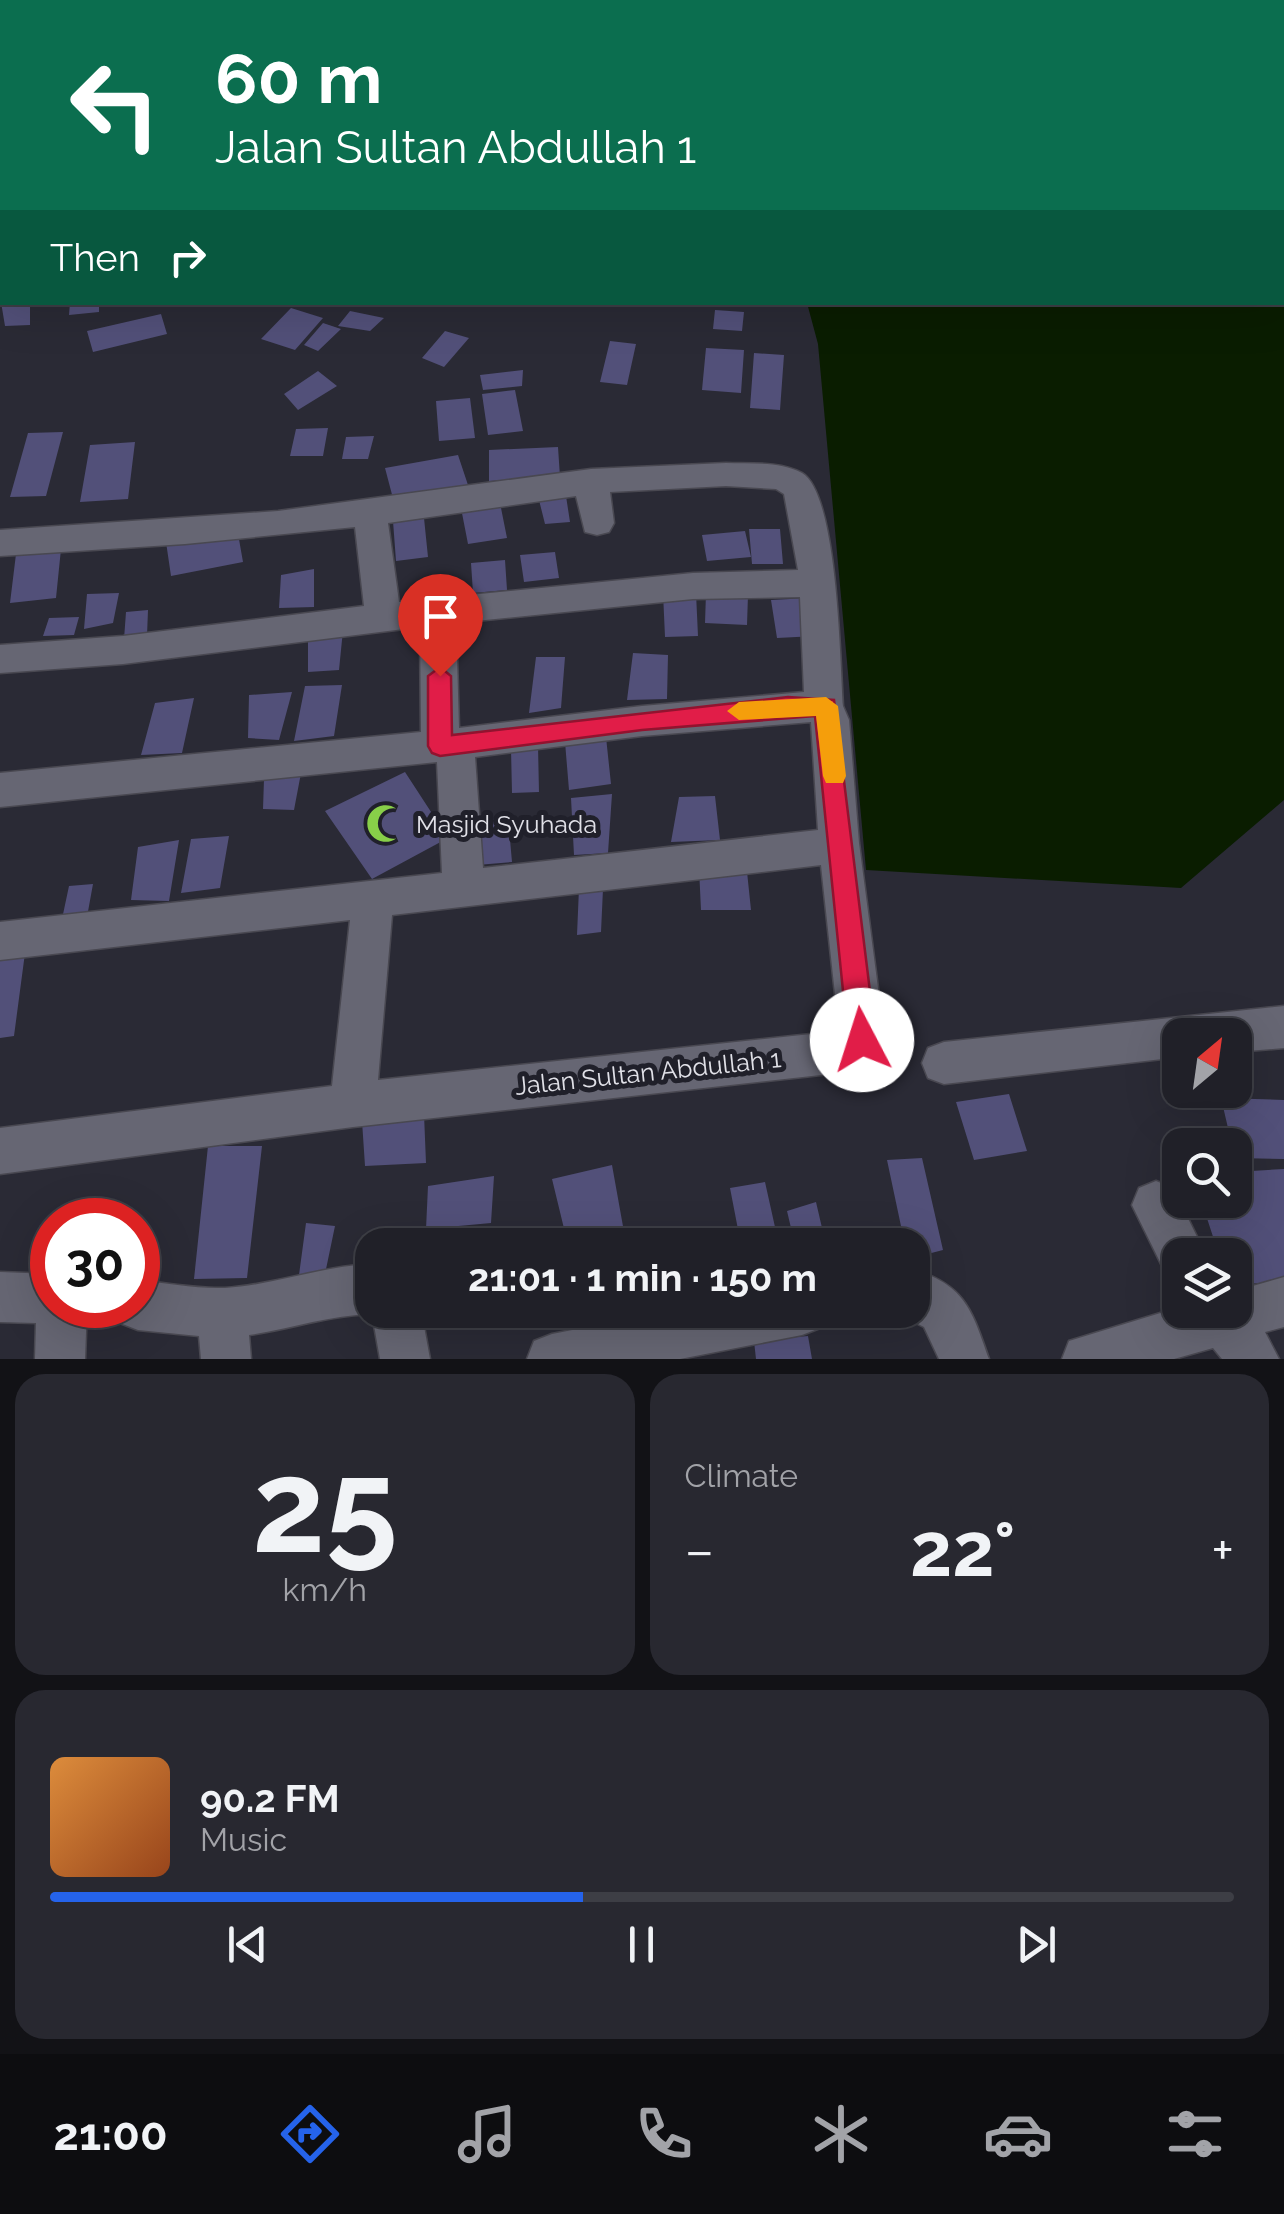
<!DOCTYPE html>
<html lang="en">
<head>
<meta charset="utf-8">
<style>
	:root { --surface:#202028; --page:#282830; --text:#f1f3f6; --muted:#a2a3a8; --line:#3d3e45; --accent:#2563eb }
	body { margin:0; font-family:Raleway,sans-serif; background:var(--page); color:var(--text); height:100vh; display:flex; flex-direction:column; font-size:38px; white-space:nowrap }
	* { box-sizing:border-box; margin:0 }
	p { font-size:32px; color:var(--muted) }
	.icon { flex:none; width:55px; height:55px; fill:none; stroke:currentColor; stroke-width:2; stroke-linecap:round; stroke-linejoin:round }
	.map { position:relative; height:1359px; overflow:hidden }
	.details { display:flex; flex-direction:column; gap:15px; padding:15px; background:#121216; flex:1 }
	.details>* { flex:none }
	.guide { position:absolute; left:0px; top:0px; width:1285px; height:305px; box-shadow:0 10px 40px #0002,0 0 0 2px var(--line); background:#0b6e4f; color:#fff; overflow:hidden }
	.needle { width:65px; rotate:29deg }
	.tools { position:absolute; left:1162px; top:1018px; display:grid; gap:20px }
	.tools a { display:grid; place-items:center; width:90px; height:90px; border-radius:20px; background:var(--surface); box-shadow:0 10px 40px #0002,0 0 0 2px var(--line); font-size:50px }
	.speed { position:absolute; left:30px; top:1198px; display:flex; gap:20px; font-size:50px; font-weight:700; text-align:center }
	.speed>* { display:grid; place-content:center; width:130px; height:130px; border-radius:50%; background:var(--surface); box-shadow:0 10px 40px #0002,0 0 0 2px var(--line); line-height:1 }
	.speed .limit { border:15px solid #d22; background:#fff; color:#111 }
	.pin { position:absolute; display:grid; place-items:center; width:85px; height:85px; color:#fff; margin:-102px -42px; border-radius:50% 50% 50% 0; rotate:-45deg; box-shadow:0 0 10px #0007 }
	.pin .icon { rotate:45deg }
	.me { position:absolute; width:110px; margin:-55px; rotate:355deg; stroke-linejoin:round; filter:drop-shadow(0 0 8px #0008) }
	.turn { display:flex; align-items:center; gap:35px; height:210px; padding:0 50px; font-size:45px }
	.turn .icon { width:130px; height:130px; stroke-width:2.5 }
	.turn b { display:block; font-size:70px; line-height:85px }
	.then { display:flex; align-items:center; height:95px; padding:0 50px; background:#0003; gap:20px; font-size:38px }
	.big { font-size:75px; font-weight:700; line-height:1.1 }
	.details .tile { flex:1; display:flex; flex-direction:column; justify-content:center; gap:15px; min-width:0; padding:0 35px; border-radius:30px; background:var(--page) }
	.details .dial { align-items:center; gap:0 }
	.dial b { font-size:130px; line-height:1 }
	.song { display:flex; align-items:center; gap:30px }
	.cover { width:120px; height:120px; border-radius:15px; background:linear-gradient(135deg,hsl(30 70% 55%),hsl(20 70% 35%)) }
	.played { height:10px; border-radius:5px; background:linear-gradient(90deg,var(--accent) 45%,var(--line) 45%) }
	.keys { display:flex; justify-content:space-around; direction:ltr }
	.heat { display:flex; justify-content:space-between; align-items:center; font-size:55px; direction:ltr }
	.details .tiles { flex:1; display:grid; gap:15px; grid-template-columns:1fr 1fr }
	.tile:last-child { grid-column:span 2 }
	.trip { position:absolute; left:355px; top:1228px; width:575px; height:100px; border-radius:30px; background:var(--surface); box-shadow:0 10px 40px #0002,0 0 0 2px var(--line); font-weight:700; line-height:100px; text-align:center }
	.menu { display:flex; height:160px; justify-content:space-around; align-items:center; background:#0d0d10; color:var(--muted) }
	.menu .icon { width:70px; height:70px }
	.menu .selected { color:var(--accent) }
	.menu b { font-size:45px; color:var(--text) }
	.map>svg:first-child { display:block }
	.water { fill:#0a1d00 }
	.building { fill:#525079 }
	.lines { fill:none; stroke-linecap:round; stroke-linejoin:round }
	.lane-casing { stroke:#494851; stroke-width:3 }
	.street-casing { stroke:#494851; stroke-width:3 }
	.lane { fill:#666673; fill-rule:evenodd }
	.street { fill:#666673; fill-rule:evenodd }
	.route { fill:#e11d48; stroke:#92132f; stroke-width:2.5 }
	.slow { fill:#f59e0b }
	.labels { text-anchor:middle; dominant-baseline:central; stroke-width:10; stroke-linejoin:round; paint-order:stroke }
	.poi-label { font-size:25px; fill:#e1e1e8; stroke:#20202a; text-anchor:start }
	.street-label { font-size:25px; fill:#e1e1e8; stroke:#20202a }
</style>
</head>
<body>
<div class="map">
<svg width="1284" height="1359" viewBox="0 0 1284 1359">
	<rect width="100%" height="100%" fill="#2a2a35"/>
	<path class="water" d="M 770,0 L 1284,0 L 1284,800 L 1181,888 L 866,870 L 818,344 L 807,303 L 1282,302 L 1282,2 Z"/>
	<path class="building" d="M 1,302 L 30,302 L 30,325 L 5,326 Z
		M 70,302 L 99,302 L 99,312 L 69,315 Z
		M 291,308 L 323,318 L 295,350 L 261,339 Z
		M 715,310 L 744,312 L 742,331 L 713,329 Z
		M 350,311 L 384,318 L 370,331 L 338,326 Z
		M 161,314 L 167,334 L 93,352 L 87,331 Z
		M 323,323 L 341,329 L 318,351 L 304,345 Z
		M 445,331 L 469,338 L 444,367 L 422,358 Z
		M 610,341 L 636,344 L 627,385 L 600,382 Z
		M 706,348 L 744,350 L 741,393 L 702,390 Z
		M 754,353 L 784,355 L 780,410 L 750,408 Z
		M 523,370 L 522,386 L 483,390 L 480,375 Z
		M 318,371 L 337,386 L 298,410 L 284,394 Z
		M 515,390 L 523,431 L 488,435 L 482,394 Z
		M 470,398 L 475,438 L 439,441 L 436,401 Z
		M 328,428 L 323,456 L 290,456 L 296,429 Z
		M 63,432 L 46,496 L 10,497 L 28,433 Z
		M 374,436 L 368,459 L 342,459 L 346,437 Z
		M 135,442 L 128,499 L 80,502 L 90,445 Z
		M 558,447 L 560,477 L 489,481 L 489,450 Z
		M 458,455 L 470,491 L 395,506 L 385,468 Z
		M 566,496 L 570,522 L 545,524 L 539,500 Z
		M 500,503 L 507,538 L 468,544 L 461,508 Z
		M 424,518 L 428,557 L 396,561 L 393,521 Z
		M 237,528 L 243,562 L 171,576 L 166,542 Z
		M 749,529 L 780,529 L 783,564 L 752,564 Z
		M 745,531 L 751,557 L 707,561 L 702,535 Z
		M 61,549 L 56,598 L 10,603 L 16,554 Z
		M 555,552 L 559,578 L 524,582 L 520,555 Z
		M 505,560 L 507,590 L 473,593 L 471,563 Z
		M 314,569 L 314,607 L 279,608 L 281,575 Z
		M 119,593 L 113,623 L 84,629 L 87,594 Z
		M 663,593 L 696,593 L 698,636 L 665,637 Z
		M 706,593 L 748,595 L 747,625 L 705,623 Z
		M 809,598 L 816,636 L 777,638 L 771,600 Z
		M 148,610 L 147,636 L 124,639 L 126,612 Z
		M 79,617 L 74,635 L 43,636 L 49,618 Z
		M 343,630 L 339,670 L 308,672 L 308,633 Z
		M 633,653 L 668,655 L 667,699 L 627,700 Z
		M 536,657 L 565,657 L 561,708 L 529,713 Z
		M 342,685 L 334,736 L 294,741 L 305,686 Z
		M 292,692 L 279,740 L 248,738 L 249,695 Z
		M 194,698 L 182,753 L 141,755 L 155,703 Z
		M 606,737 L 611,784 L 569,790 L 565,742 Z
		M 538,746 L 539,792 L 512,793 L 511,749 Z
		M 405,772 L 448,838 L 372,879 L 325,811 Z
		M 301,773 L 294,810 L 263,809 L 264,779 Z
		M 612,794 L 608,853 L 574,855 L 571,798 Z
		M 715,796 L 720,840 L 671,842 L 679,797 Z
		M 508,817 L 512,862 L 477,865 L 474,821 Z
		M 229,836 L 220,888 L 181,893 L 191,839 Z
		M 179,840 L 169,901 L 131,900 L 138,847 Z
		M 746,862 L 751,910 L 701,910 L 699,868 Z
		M 93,884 L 87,917 L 62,919 L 69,886 Z
		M 579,888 L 603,889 L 601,932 L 577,935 Z
		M 25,953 L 14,1036 L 0,1038 L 0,954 Z
		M 1009,1094 L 1027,1151 L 974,1160 L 956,1102 Z
		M 1221,1098 L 1284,1100 L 1284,1159 L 1235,1158 Z
		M 424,1114 L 426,1163 L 365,1166 L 362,1121 Z
		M 208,1146 L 262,1146 L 247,1278 L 194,1279 Z
		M 922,1158 L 943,1250 L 912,1258 L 912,1245 L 905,1245 L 887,1160 Z
		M 612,1165 L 626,1243 L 568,1245 L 552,1179 Z
		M 1284,1169 L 1284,1281 L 1235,1285 L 1235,1255 L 1219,1255 L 1201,1200 L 1235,1200 L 1235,1172 Z
		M 494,1176 L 491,1223 L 426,1229 L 428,1186 Z
		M 765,1182 L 779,1245 L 741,1245 L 730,1188 Z
		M 816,1202 L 826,1245 L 795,1245 L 787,1211 Z
		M 306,1223 L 335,1226 L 325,1274 L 299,1275 Z
		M 677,1230 L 681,1245 L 637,1245 L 637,1240 L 647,1235 Z
		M 808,1336 L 812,1359 L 756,1359 L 754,1341 Z"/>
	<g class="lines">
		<defs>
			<path id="lane" d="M 0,252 L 2,252 L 2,261 L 0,261 Z"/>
			<path id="street" d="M 726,463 C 750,464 780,461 802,473 C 838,494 840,663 843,706 L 849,720 L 859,843 L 884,1034 L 875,1060 L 848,1072 L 353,1127 L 0,1174 L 0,1128 L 332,1086 L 350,920 L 0,960 L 0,922 L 442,873 L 437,762 L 0,807 L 0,773 L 421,732 L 420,627 L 123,664 L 0,673 L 0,645 L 123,636 L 364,606 L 355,527 L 185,544 L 0,556 L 0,530 L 278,511 L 591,469 ZM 726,486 L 776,489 L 784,494 L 798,570 L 693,573 L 399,602 L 388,523 L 576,496 L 585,532 L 597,535 L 609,532 L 614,523 L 610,492 ZM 800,597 L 804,692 L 642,706 L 459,728 L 456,623 L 693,599 ZM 811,722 L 818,830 L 483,868 L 475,757 L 642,736 ZM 821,865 L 839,1031 L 378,1080 L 392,915 Z
				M 1284,1006 L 1284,1048 L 1235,1052 L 1235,1035 L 1180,1035 L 1180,1057 L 944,1084 L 928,1078 L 922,1063 L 928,1048 L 944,1042 Z
				M 1156,1181 L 1173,1188 L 1206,1255 L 1180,1255 L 1180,1279 L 1165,1272 L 1132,1205 L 1139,1188 Z
				M 372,1264 L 372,1310 L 421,1310 L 430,1359 L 380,1359 L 372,1314 C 329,1315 291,1329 249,1335 L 251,1359 L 201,1359 L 199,1336 L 138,1330 L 120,1323 L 113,1305 L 138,1305 L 138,1280 C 166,1283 196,1289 225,1288 C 275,1285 321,1266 372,1264 Z
				M 912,1269 C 966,1285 972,1311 989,1359 L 939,1359 L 924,1327 L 894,1312 L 912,1310 Z
				M 0,1272 L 52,1274 L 52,1305 L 87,1305 L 85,1359 L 35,1359 L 36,1323 L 0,1322 Z
				M 1284,1277 L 1284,1327 L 1265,1332 L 1279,1359 L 1222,1359 L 1213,1348 L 1174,1359 L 1062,1359 L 1069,1341 L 1180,1307 L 1180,1310 L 1235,1310 L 1235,1291 Z
				M 674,1310 L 827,1310 L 820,1328 L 802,1335 L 680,1359 L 527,1359 L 534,1341 L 552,1334 Z"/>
		</defs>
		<use href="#lane" class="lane-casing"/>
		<use href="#street" class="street-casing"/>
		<use href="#lane" class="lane"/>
		<use href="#street" class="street"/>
	</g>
	<path class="route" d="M 440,667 L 451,676 L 452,735 L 788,697 L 834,700 L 876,1040 L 872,1048 L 862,1052 L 852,1048 L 848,1040 L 815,716 L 642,730 L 440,756 L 432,753 L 428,746 L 428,676 Z"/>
	<path class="slow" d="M 826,697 L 838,706 L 846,776 L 843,783 L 826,783 L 823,776 L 816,716 L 739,720 L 727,711 L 739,702 Z"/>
	<defs>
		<symbol id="mosque-bare" viewBox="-9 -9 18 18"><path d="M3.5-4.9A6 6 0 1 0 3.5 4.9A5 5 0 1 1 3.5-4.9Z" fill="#88cf49" stroke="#20202a" stroke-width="2.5" paint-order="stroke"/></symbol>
	</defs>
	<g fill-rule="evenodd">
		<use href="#mosque-bare" x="358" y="796" width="55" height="55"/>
	</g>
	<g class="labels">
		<g class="poi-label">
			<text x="416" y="824">Masjid Syuhada</text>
		</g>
		<g class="street-label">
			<text transform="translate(648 1072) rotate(-6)">Jalan Sultan Abdullah 1</text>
		</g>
	</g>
</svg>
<div class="tools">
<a><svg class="needle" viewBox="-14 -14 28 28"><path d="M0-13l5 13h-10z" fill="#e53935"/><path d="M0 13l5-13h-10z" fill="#a2a3a8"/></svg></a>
<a><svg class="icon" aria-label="search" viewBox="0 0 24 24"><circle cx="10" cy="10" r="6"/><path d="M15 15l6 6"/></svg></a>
<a><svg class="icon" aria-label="layers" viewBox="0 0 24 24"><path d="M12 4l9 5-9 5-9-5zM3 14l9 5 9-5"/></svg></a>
</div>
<div class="speed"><div class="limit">30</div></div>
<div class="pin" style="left:440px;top:676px;background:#d93025"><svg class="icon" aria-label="arrive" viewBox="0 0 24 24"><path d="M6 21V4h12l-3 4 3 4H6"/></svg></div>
<svg class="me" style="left:862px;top:1040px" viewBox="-20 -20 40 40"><circle r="19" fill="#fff"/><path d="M0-13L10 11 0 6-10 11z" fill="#e11d48"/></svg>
<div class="trip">21:01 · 1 min · 150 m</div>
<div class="guide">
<div class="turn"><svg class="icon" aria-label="left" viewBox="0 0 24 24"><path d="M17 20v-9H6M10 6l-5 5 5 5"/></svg><div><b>60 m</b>Jalan Sultan Abdullah 1</div></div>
<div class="then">Then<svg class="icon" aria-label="right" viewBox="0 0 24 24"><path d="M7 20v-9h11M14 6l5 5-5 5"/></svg></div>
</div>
</div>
<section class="details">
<div class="tiles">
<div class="tile dial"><b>25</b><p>km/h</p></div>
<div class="tile"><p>Climate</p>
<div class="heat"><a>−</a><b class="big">22°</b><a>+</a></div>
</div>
<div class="tile">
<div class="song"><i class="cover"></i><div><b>90.2 FM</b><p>Music</p></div></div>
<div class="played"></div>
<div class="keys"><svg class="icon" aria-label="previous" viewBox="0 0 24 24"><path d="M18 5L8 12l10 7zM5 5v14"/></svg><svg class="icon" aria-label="pause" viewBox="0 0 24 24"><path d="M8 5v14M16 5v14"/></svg><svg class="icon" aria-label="next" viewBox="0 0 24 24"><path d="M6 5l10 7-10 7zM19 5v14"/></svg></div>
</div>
</div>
</section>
<nav class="menu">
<b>21:00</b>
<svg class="icon selected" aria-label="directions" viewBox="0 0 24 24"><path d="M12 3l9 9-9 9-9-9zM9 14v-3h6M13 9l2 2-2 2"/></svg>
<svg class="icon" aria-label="music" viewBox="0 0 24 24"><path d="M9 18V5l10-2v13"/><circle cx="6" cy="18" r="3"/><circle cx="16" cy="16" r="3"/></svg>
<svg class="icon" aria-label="phone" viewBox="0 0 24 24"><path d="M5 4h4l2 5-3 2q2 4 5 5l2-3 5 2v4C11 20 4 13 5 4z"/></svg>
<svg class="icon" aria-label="climate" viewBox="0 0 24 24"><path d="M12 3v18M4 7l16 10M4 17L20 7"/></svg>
<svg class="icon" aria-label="car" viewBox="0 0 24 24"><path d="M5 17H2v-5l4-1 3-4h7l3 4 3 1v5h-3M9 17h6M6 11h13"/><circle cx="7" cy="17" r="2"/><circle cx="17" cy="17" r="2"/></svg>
<svg class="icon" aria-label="filters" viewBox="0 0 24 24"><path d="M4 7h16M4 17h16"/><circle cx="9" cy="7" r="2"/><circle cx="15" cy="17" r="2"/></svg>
</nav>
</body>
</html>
